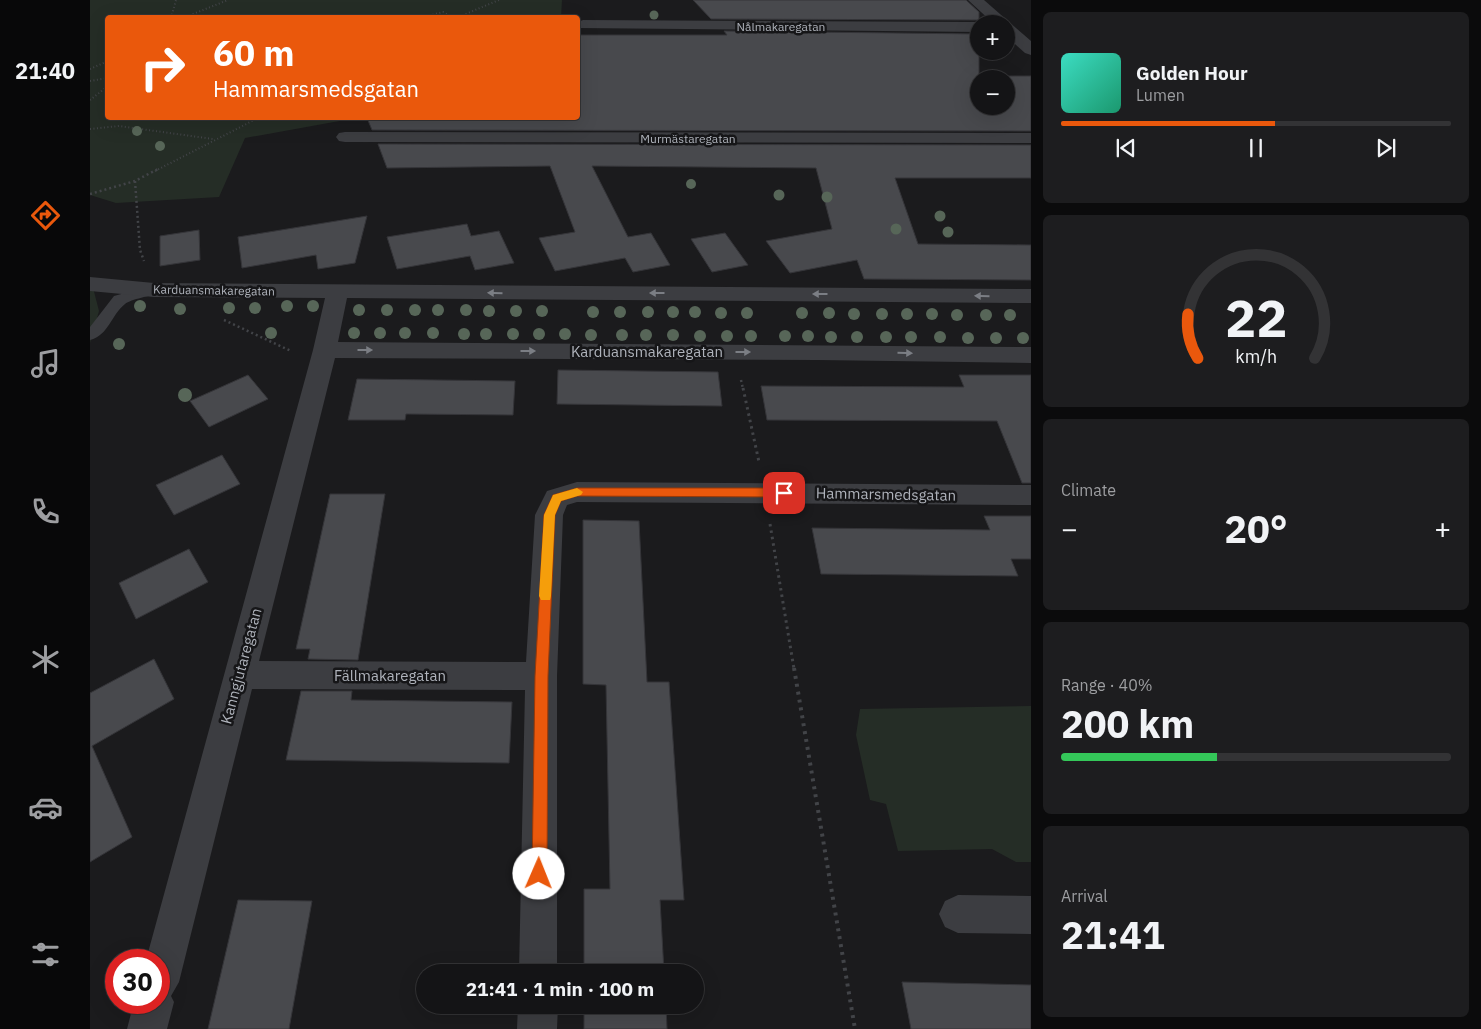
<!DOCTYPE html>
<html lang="en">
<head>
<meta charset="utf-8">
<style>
	:root { --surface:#141416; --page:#1d1d1f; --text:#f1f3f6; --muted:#9d9ea1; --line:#333335; --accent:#ea580c }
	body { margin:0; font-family:"IBM Plex Sans",sans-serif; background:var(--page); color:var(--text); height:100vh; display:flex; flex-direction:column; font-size:19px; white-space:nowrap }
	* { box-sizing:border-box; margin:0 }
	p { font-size:16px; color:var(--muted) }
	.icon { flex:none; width:28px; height:28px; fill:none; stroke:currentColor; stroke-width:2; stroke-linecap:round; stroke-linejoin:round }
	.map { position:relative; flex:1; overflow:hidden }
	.sheet { display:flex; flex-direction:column; gap:12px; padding:12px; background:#0b0b0c; width:450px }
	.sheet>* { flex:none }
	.top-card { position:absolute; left:15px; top:15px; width:475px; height:105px; border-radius:5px; box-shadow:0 5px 20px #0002,0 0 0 1px var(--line); background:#ea580c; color:#fff; overflow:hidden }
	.buttons { position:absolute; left:880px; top:15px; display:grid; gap:10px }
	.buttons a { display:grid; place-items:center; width:45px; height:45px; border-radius:50%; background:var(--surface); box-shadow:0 5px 20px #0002,0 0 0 1px var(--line); font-size:25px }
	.speed { position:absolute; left:15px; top:949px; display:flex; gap:10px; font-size:25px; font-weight:700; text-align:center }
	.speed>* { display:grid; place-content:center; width:65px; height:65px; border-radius:50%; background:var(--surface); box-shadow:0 5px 20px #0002,0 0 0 1px var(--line); line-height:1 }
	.speed .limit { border:8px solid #d22; background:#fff; color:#111 }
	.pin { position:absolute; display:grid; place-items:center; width:42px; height:42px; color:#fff; margin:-21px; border-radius:10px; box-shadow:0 2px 8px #0006 }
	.me { position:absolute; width:55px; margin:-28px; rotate:1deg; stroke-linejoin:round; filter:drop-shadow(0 0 4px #0008) }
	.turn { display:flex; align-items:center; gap:18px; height:105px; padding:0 25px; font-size:22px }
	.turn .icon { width:65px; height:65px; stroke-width:2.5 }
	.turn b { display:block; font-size:35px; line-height:42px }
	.big { font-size:38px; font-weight:700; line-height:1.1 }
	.sheet .card { flex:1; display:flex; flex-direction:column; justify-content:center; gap:8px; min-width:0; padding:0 18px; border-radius:8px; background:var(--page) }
	.sheet .dial { align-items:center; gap:0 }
	.dial svg { height:130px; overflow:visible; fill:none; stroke:var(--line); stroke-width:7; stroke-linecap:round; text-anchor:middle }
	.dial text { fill:var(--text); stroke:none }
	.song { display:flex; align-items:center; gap:15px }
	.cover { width:60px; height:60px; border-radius:8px; background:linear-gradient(135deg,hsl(170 70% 55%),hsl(160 70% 35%)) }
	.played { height:5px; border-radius:2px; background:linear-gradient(90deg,var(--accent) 55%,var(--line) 55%) }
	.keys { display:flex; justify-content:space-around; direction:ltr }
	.heat { display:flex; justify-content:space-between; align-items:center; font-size:28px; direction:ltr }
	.charge { height:8px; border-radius:4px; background:linear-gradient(90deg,#34c759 40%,var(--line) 0) }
	.trip { position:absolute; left:326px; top:964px; width:288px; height:50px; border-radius:25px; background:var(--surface); box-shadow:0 5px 20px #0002,0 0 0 1px var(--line); font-weight:700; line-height:50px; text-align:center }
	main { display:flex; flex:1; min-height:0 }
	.tab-bar { display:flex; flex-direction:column; width:90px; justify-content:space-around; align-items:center; background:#080809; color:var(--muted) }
	.tab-bar .icon { width:35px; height:35px }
	.tab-bar .current { color:var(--accent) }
	.tab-bar b { font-size:22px; color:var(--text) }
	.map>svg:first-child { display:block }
	.green { fill:#252d26 }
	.building { fill:#48494d; stroke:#353539; fill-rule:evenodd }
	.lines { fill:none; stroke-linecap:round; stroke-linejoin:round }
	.path-far3 { stroke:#424448; stroke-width:2; stroke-dasharray:1 2.5; stroke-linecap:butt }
	.path-far2 { stroke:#424448; stroke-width:2.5; stroke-dasharray:2 3; stroke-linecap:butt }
	.path-far1 { stroke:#424448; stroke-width:3; stroke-dasharray:2.5 4; stroke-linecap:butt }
	.path { stroke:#424448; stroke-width:4; stroke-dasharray:3 5; stroke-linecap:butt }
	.service { fill:#3c3d41; fill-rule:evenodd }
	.minor { fill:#3c3d41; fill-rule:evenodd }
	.tree { fill:#576658 }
	.oneway { fill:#7b7e84 }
	.route { fill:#ea580c; stroke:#983908 }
	.slow { fill:#f59e0b }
	.labels { text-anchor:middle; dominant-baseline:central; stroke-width:5; stroke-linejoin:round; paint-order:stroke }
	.far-street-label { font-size:12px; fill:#afb3bb; stroke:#161618 }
	.street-label { font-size:15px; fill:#afb3bb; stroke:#161618 }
</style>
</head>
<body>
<main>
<nav class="tab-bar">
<b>21:40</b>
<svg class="icon current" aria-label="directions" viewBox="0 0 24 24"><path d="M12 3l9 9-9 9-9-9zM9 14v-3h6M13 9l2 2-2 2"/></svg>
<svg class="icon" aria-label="music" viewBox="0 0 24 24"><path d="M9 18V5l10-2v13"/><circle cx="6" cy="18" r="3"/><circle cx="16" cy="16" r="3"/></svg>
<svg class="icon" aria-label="phone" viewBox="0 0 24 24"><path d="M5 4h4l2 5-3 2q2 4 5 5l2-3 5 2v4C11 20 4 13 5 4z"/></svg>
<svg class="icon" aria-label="climate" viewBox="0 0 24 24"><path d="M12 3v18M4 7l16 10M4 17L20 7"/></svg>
<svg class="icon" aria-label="car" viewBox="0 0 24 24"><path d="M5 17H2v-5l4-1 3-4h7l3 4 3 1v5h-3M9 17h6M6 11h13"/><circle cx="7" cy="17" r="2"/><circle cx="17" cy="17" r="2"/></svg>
<svg class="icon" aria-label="filters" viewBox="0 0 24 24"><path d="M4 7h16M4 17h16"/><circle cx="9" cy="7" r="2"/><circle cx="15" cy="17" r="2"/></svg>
</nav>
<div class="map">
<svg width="941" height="1029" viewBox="0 0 941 1029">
	<rect width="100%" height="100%" fill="#1b1b1d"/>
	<path class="green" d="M 0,0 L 472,0 L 471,18 L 18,18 L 18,118 L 255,118 L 255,120 L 155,138 L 129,197 L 26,203 L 0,195 Z
		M 0,276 L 9,311 L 0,343 Z
		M 941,706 L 941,862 L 926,862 L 902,849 L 808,851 L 796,804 L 780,800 L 766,735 L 770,709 Z"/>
	<path class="building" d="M 603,0 L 876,0 L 889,12 L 889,20 L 621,19 Z
		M 634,31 L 889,34 L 889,76 L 941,76 L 941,131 L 282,130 L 277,118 L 488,118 L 488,35 L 637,35 ZM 889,79 L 916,79 L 916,106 L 889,106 Z
		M 288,144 L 941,145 L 941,178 L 805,178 L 828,244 L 941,245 L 941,280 L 774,279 L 767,260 L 700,273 L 676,241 L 742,229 L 726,168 L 502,166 L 538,237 L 561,233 L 580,265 L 543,272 L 535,258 L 465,271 L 449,238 L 485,232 L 460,166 L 297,168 Z
		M 277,216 L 265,263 L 228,269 L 226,255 L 152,268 L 148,237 Z
		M 377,224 L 381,236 L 409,231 L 424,263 L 385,270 L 380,256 L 307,269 L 297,237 Z
		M 109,230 L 110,260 L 70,266 L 70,236 Z
		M 635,233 L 658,265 L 622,272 L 601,239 Z
		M 468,370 L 628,372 L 632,406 L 467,404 Z
		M 158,375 L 178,399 L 119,427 L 100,401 Z
		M 869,375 L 941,375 L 941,483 L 932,483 L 907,421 L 677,420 L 671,386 L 874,387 Z
		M 267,379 L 425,381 L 423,415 L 316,414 L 315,420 L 258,420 Z
		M 132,455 L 150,484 L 84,515 L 66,485 Z
		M 240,494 L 295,494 L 268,660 L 218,659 L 220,649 L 206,649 Z
		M 894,516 L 941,516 L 941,559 L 921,559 L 928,576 L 731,574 L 722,528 L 900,530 Z
		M 493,520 L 549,521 L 557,682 L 579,682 L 594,900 L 570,900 L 574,972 L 494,972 L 494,889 L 520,889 L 516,685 L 493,684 Z
		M 99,549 L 118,582 L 46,619 L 29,583 Z
		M 64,659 L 84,699 L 2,746 L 42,837 L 0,862 L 0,693 Z
		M 211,691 L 262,691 L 261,700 L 422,702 L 419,763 L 196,760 Z
		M 148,900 L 222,901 L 199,1029 L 118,1029 Z
		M 812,982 L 941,985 L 941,1029 L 821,1029 Z
		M 494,1005 L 576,1005 L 577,1029 L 494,1029 Z"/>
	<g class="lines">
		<path class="path-far3" d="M 81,18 L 86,0
			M 93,18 L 138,0
			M 329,18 L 353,12 L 364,18
			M 366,18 L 409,0
			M 0,69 L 18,61
			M 0,81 L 18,78
			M 0,100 L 18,86
			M 0,129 L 29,126 L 123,139
			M 65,171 L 168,118"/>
		<path class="path-far2" d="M 45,181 L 50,250 L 54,261
			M 0,194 L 45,181 L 68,169
			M 134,320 L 201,351
			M 651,380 L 653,389"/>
		<path class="path-far1" d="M 653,388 L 669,462
			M 680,524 L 704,669"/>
		<path class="path" d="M 704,668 L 765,1029"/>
		<path class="service" d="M 64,285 L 70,287 L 72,290 L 70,293 C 61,296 41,299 35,304 C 21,315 19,335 0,340 L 0,327 L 24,296 Z"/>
		<path class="minor" d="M 878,0 L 894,0 L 941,41 L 941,55 L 935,53 L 916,36 L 916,24 L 904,24 Z
			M 493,20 L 889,22 L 894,24 L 889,24 L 889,32 L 488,28 L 488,22 Z
			M 255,132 L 941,133 L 941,143 L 255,142 L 249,141 L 246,137 L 249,133 Z
			M 0,277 L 64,283 L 941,289 L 941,303 L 257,298 L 248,342 L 941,347 L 941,363 L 728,360 L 245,358 L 169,661 L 436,662 L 445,515 L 457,491 L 487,482 L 941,485 L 941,505 L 487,502 L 477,505 L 473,515 L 467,676 L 467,972 L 429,972 L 435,690 L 162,689 L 89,982 L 81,996 L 84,1002 L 77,1029 L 37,1029 L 44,1002 L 69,1002 L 69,960 L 56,960 L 223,350 L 235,298 L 64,297 L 0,291 Z
			M 868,895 L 941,896 L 941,934 L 868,933 L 855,927 L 849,914 L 855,901 Z
			M 428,1005 L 468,1005 L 467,1029 L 427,1029 Z"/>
	</g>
	<g class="tree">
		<circle cx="564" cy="15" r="4.5"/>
		<circle cx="47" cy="131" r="5"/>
		<circle cx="70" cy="146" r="5"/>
		<circle cx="601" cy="184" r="5"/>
		<circle cx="689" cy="195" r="5.5"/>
		<circle cx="737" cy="197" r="5.5"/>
		<circle cx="850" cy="216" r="5.5"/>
		<circle cx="806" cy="229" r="5.5"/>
		<circle cx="858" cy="232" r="5.5"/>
		<circle cx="50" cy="306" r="6"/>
		<circle cx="197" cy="306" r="6"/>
		<circle cx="223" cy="306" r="6"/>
		<circle cx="139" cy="308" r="6"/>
		<circle cx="165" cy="308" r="6"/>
		<circle cx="90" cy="309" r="6"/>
		<circle cx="269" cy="310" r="6"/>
		<circle cx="297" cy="310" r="6"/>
		<circle cx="325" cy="310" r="6"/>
		<circle cx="348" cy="310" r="6"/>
		<circle cx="376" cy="310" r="6"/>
		<circle cx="399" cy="311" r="6"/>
		<circle cx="426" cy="311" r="6"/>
		<circle cx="452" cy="311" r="6"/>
		<circle cx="503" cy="312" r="6"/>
		<circle cx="530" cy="312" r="6"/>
		<circle cx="558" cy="312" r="6"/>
		<circle cx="583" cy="312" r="6"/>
		<circle cx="605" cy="312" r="6"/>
		<circle cx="631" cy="313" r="6"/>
		<circle cx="657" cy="313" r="6"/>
		<circle cx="712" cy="313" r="6"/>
		<circle cx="739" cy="313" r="6"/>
		<circle cx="764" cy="314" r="6"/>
		<circle cx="792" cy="314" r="6"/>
		<circle cx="817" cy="314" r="6"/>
		<circle cx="842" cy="314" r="6"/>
		<circle cx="867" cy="315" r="6"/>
		<circle cx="896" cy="315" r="6"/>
		<circle cx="920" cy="315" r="6"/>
		<circle cx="181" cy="333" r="6"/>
		<circle cx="264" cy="333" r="6"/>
		<circle cx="290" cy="333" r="6"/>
		<circle cx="315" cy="333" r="6"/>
		<circle cx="343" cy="333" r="6"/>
		<circle cx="374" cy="334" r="6"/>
		<circle cx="396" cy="334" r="6"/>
		<circle cx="423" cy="334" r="6"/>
		<circle cx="449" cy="334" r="6"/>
		<circle cx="475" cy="334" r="6"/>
		<circle cx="501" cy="335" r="6"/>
		<circle cx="532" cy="335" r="6"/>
		<circle cx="556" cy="335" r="6"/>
		<circle cx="583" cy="335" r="6"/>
		<circle cx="610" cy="336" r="6"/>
		<circle cx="637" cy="336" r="6"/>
		<circle cx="661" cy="336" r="6"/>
		<circle cx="695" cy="336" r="6"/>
		<circle cx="718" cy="336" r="6"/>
		<circle cx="741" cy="337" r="6"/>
		<circle cx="767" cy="337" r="6"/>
		<circle cx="796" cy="337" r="6"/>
		<circle cx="821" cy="337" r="6"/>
		<circle cx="850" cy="337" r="6"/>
		<circle cx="878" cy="338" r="6"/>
		<circle cx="906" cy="338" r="6"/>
		<circle cx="933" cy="338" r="6"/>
		<circle cx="29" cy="344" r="6"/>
		<circle cx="95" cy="395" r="7"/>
	</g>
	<defs><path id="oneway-solid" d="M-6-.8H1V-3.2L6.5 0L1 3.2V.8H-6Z" transform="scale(1.25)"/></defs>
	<g class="oneway">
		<use href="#oneway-solid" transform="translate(405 293) rotate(-179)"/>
		<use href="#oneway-solid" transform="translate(567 293) rotate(-180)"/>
		<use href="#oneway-solid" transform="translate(730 294) rotate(-180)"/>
		<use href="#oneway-solid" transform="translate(892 296) rotate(-179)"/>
		<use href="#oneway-solid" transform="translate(275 350)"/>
		<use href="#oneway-solid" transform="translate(438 351)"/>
		<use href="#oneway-solid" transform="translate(653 352)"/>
		<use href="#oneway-solid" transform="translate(815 353) rotate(1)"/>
	</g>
	<path class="route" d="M 487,488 L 694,488 L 699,493 L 694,497 L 487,496 L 471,501 L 465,515 L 458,676 L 457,874 L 454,879 L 449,881 L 444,879 L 442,874 L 445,676 L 454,515 L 463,495 Z"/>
	<path class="slow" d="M 487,488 L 493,492 L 491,495 L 471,501 L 465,515 L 461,596 L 460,600 L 451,600 L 449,596 L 454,515 L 463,495 Z"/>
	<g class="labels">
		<g class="far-street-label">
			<text x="691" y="26">Nålmakaregatan</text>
			<text x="598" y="138">Murmästaregatan</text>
			<text transform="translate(124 290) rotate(1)">Karduansmakaregatan</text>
		</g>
		<g class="street-label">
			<text x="557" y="351">Karduansmakaregatan</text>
			<text transform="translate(796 494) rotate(1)">Hammarsmedsgatan</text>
			<text transform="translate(151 666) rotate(-75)">Kanngjutaregatan</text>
			<text x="300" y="675">Fällmakaregatan</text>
		</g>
	</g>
</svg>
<div class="buttons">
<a>+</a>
<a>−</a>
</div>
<div class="speed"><div class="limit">30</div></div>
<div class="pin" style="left:694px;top:493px;background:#d93025"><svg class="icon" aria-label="arrive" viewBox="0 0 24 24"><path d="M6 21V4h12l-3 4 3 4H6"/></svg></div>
<svg class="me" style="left:449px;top:874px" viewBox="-20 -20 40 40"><circle r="19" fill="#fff"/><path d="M0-13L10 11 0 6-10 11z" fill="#ea580c"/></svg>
<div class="trip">21:41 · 1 min · 100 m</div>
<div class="top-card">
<div class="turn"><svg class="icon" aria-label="right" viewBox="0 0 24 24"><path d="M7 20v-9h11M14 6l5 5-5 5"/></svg><div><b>60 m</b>Hammarsmedsgatan</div></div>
</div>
</div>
<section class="sheet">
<div class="card">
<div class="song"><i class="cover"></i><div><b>Golden Hour</b><p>Lumen</p></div></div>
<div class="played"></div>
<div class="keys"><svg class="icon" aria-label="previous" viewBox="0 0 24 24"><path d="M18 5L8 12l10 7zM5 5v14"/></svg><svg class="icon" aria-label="pause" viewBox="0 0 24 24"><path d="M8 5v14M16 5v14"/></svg><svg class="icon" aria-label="next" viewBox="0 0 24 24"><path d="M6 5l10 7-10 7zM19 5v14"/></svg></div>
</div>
<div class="card dial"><svg viewBox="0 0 100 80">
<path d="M14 69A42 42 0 1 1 86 69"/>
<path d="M14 69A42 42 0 0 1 8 42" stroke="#ea580c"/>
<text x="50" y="56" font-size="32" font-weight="700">22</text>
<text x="50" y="72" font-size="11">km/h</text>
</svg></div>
<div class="card"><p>Climate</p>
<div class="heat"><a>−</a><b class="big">20°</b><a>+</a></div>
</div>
<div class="card"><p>Range · 40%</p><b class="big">200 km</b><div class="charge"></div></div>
<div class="card"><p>Arrival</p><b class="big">21:41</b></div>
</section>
</main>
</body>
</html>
